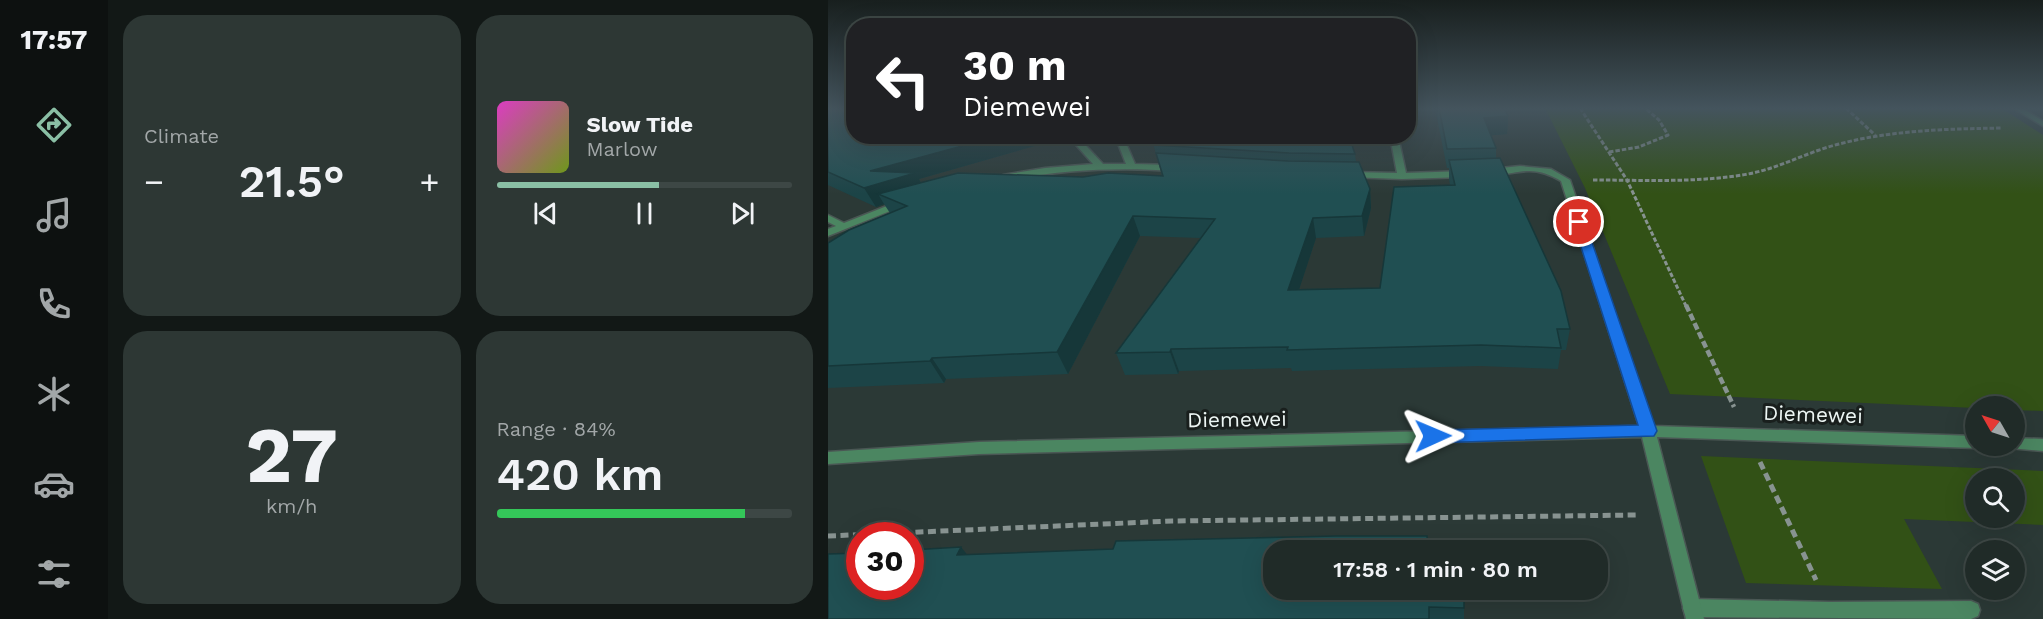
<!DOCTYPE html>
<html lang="en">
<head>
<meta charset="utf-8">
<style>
	:root { --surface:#202b28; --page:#2d3734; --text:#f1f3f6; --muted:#a2a7a8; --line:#3d4745; --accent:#8abfa5 }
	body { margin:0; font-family:"Work Sans",sans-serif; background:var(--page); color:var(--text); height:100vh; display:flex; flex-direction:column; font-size:22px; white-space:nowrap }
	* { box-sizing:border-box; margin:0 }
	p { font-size:20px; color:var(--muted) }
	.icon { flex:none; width:33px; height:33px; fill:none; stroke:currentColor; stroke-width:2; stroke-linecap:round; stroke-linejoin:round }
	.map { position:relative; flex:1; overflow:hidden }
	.drawer { display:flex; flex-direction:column; gap:15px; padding:15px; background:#121816; width:720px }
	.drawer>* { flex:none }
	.guide { position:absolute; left:18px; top:18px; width:570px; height:126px; border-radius:24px; box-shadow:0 6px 24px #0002,0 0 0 2px var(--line); background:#202124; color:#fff; overflow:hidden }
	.needle { width:39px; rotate:309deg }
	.fabs { position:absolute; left:1137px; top:396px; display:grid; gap:12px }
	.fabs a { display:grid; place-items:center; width:60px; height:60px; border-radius:50%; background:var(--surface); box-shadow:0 6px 24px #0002,0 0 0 2px var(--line); font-size:30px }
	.speed { position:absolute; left:18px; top:522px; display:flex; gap:12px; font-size:30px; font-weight:700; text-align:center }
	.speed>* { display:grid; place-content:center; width:78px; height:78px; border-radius:50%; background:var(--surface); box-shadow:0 6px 24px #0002,0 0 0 2px var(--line); line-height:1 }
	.speed .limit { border:9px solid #d22; background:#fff; color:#111 }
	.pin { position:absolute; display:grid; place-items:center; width:51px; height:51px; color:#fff; margin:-26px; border:3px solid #fff; border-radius:50%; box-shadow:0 2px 6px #0007 }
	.me { position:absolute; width:66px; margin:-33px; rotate:89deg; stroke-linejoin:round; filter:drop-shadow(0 0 4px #0008) }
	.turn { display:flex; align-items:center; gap:21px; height:126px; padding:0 18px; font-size:27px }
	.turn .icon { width:78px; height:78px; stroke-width:2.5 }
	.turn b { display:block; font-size:42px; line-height:51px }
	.big { font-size:45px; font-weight:600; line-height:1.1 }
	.drawer .card { flex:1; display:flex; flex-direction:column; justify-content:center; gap:9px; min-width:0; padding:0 21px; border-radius:24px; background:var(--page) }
	.drawer .dial { align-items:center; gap:0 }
	.dial b { font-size:78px; line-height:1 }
	.song { display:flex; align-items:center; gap:18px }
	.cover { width:72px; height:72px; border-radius:9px; background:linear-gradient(135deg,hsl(310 70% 55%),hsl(80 70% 35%)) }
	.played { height:6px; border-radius:3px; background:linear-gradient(90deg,var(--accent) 55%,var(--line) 55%) }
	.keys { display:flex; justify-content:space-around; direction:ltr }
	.heat { display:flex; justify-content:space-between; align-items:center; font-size:33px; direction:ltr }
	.charge { height:9px; border-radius:4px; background:linear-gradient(90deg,#34c759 84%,var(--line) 0) }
	.drawer .tiles { flex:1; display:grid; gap:15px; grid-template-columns:repeat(2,1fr) }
	.trip { position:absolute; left:435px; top:540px; width:345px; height:60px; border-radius:24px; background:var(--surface); box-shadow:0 6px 24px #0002,0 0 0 2px var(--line); font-weight:600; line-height:60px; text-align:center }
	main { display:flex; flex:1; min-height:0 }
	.tab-bar { display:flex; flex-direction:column; width:108px; justify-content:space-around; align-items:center; background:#0d1110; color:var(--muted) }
	.tab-bar .icon { width:42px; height:42px }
	.tab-bar .current { color:var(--accent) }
	.tab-bar b { font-size:27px; color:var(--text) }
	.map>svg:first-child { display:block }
	.green { fill:#325116; fill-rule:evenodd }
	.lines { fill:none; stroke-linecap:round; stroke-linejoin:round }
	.lane-casing { stroke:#4a5754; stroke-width:3 }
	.street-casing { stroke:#4a5754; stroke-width:3 }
	.path-far2 { stroke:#889391; stroke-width:3; stroke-dasharray:4.5 2; stroke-linecap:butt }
	.path-far1 { stroke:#889391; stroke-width:4.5; stroke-dasharray:7 3; stroke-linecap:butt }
	.path { stroke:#889391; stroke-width:5; stroke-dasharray:8 4.5; stroke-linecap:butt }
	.lane { fill:#4b8661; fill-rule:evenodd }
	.street { fill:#4b8661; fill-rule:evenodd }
	.wall { fill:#1c4447 }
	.shaded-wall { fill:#163739 }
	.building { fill:#204f52; stroke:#163739; stroke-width:1.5 }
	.route { fill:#1a73e8; stroke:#114b97; stroke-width:1.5 }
	.labels { text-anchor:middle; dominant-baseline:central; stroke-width:6; stroke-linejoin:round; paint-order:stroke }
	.near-street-label { font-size:21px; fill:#edf6f4; stroke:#191f1d }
</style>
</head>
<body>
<main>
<nav class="tab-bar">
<b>17:57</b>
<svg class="icon current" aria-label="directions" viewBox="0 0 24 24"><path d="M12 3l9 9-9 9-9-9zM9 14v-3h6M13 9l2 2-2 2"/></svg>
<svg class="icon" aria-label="music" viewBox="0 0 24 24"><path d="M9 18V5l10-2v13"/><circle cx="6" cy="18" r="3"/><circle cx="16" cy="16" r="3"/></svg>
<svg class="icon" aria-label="phone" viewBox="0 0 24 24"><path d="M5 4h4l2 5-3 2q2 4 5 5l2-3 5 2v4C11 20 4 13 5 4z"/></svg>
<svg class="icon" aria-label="climate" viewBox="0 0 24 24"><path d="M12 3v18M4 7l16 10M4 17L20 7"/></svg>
<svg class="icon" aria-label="car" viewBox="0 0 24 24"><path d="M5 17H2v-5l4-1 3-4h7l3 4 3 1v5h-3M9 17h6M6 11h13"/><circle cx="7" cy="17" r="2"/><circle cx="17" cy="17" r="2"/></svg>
<svg class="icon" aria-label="filters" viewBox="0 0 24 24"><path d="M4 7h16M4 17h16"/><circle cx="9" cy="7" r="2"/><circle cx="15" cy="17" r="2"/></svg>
</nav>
<section class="drawer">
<div class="tiles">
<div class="card"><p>Climate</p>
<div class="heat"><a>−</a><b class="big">21.5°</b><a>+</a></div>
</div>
<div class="card">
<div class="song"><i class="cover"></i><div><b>Slow Tide</b><p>Marlow</p></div></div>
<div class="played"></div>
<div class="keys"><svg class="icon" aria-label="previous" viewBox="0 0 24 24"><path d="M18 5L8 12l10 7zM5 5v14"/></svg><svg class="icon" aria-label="pause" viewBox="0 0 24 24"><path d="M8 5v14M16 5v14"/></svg><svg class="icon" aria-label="next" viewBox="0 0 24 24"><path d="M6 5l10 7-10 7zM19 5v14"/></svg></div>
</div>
<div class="card dial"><b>27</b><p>km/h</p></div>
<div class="card"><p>Range · 84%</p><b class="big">420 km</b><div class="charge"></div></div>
</div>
</section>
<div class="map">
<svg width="1215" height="619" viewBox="0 0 1215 619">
	<rect width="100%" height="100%" fill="#2b3936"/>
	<path class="green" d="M 717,108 L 1173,108 L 1215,135 L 1215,411 L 1187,410 L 1186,406 L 1147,408 L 842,394 L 757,188 Z
		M 873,456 L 1215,471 L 1215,525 L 1076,519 L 1114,589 L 918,583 ZM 1186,478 L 1186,518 L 1148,518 L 1148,478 Z"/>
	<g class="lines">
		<defs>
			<path id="lane" d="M 864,599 L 1002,602 L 1143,601 L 1150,604 L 1152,610 L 1150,616 L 1143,619 L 864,617 L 857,614 L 855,608 L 857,602 Z"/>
			<path id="street" d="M 1185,108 L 1194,108 L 1215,121 L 1215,126 Z
				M 240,136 L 249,136 L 275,164 L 298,164 L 287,136 L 295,136 L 307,164 L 346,165 L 350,168 L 346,171 C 288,167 232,170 175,181 L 170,178 L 175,175 L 217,168 L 265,164 Z
				M 562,136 L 570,136 L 578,173 L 637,171 L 641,174 L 637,177 L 574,179 L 519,177 L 518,175 L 522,172 L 569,173 Z
				M 692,166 L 723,169 L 742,180 L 825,426 L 1148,436 L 1148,446 L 1153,446 L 1148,448 L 829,437 L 876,619 L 858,619 L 814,437 L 151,454 L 0,464 L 0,452 L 151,442 L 811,426 L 733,181 C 723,175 713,171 701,171 C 689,171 668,178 659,172 L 663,169 Z
				M 74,200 L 79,203 L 77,205 L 0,236 L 0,229 L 8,226 L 0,222 L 0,215 L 16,223 Z
				M 1186,438 L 1215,439 L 1215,451 L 1181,448 L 1179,446 L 1186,446 Z"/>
		</defs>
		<use href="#lane" class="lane-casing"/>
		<use href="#street" class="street-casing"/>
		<path class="path-far2" d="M 752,108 L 799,180 L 858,306
			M 1018,108 L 1047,135
			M 781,152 L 811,147 L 840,135 L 831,120 L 817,108
			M 765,180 C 816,180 869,183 920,174 C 952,168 979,152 1011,144 C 1064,130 1119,129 1174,128"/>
		<path class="path-far1" d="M 858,305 L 906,407"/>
		<path class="path" d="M 932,462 L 988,580
			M 0,536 L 344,521 L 809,515"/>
		<use href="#lane" class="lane"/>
		<use href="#street" class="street"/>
	</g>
	<path class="wall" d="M 0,108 L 26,136 L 207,136 L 210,145 L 91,179 L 93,183 L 255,177 L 334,176 L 323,136 L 527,154 L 528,162 L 542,189 L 543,208 L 536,236 L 488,238 L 471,289 L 552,288 L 622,185 L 621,179 L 621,168 L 619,168 L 607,108 L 676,108 L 680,116 L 679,134 L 663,135 L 668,148 L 668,158 L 742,329 L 738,350 L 733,350 L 730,369 L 652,366 L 464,371 L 463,368 L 351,371 L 350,374 L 297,375 L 288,353 L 373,238 L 312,236 L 240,374 L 118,379 L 116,383 L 0,388 L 0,243 L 62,213 L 56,204 L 48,207 L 0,185 Z
		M 600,550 L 636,608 L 636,619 L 0,619 L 139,554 Z"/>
	<path class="shaded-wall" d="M 680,116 L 679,134 L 655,136 L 656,118 Z
		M 171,136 L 207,136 L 210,145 L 91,179 L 97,191 L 50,194 L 56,204 L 48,207 L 36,188 L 42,171 Z
		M 542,189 L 543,208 L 536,236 L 534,216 Z
		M 305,216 L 312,236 L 240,374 L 229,352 Z
		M 485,218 L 488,238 L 464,311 L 460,290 Z
		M 343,349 L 351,371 L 350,374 L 342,352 Z
		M 104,358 L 118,379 L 116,383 L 102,361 Z
		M 133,547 L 151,569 L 129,555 Z"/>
	<path class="building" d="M 0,108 L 26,108 L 26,136 L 171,136 L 42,171 L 87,173 L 36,188 L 0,172 Z
		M 611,108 L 676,108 L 680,116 L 656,118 L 668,148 L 619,149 Z
		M 323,136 L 521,136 L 527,154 L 461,153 L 326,145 Z
		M 328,153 L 460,161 L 531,162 L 542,189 L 534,216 L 485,218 L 460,290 L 552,288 L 566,187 L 627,185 L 621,160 L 672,158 L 733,291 L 742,329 L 729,329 L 733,348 L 653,345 L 459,350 L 460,347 L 343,349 L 342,352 L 288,353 L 387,219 L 305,216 L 229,352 L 104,358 L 102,361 L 0,366 L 0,243 L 21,230 L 79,206 L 50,194 L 130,173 L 255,177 L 280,173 L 335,176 Z
		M 507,536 L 599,536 L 600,550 L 634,550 L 446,550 L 446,590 L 636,590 L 636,608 L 601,607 L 601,619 L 0,619 L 0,554 L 32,553 L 32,586 L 82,586 L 82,550 L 133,547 L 129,555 L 285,549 L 288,541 Z"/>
	<linearGradient id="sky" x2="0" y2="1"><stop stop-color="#181f1e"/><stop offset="0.56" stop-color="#44545d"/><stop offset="1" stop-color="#44545d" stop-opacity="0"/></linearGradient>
	<rect width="1215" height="194" fill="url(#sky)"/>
	<path class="route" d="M 751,218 L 757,222 L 829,431 L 826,436 L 605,443 L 599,441 L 597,436 L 599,432 L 605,430 L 810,425 L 745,222 Z"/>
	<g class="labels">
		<g class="near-street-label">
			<text transform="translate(985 414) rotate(2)">Diemewei</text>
			<text transform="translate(409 419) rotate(-1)">Diemewei</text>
		</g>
	</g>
</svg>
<div class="fabs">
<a><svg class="needle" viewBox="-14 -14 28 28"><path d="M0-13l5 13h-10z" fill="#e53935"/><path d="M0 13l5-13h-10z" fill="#a2a7a8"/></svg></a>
<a><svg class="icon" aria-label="search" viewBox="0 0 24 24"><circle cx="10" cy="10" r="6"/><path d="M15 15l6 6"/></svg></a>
<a><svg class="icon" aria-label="layers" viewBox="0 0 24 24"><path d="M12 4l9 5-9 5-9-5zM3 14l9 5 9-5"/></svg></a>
</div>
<div class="speed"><div class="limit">30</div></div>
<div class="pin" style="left:751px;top:222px;background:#d93025"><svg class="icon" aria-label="arrive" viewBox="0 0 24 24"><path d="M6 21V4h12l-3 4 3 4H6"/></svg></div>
<svg class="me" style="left:605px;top:436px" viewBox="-20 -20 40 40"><path d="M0-17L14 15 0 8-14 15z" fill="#1a73e8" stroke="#fff" stroke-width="4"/></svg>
<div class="trip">17:58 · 1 min · 80 m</div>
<div class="guide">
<div class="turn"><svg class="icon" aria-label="left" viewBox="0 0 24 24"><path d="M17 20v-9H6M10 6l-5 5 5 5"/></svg><div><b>30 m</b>Diemewei</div></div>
</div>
</div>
</main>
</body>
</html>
